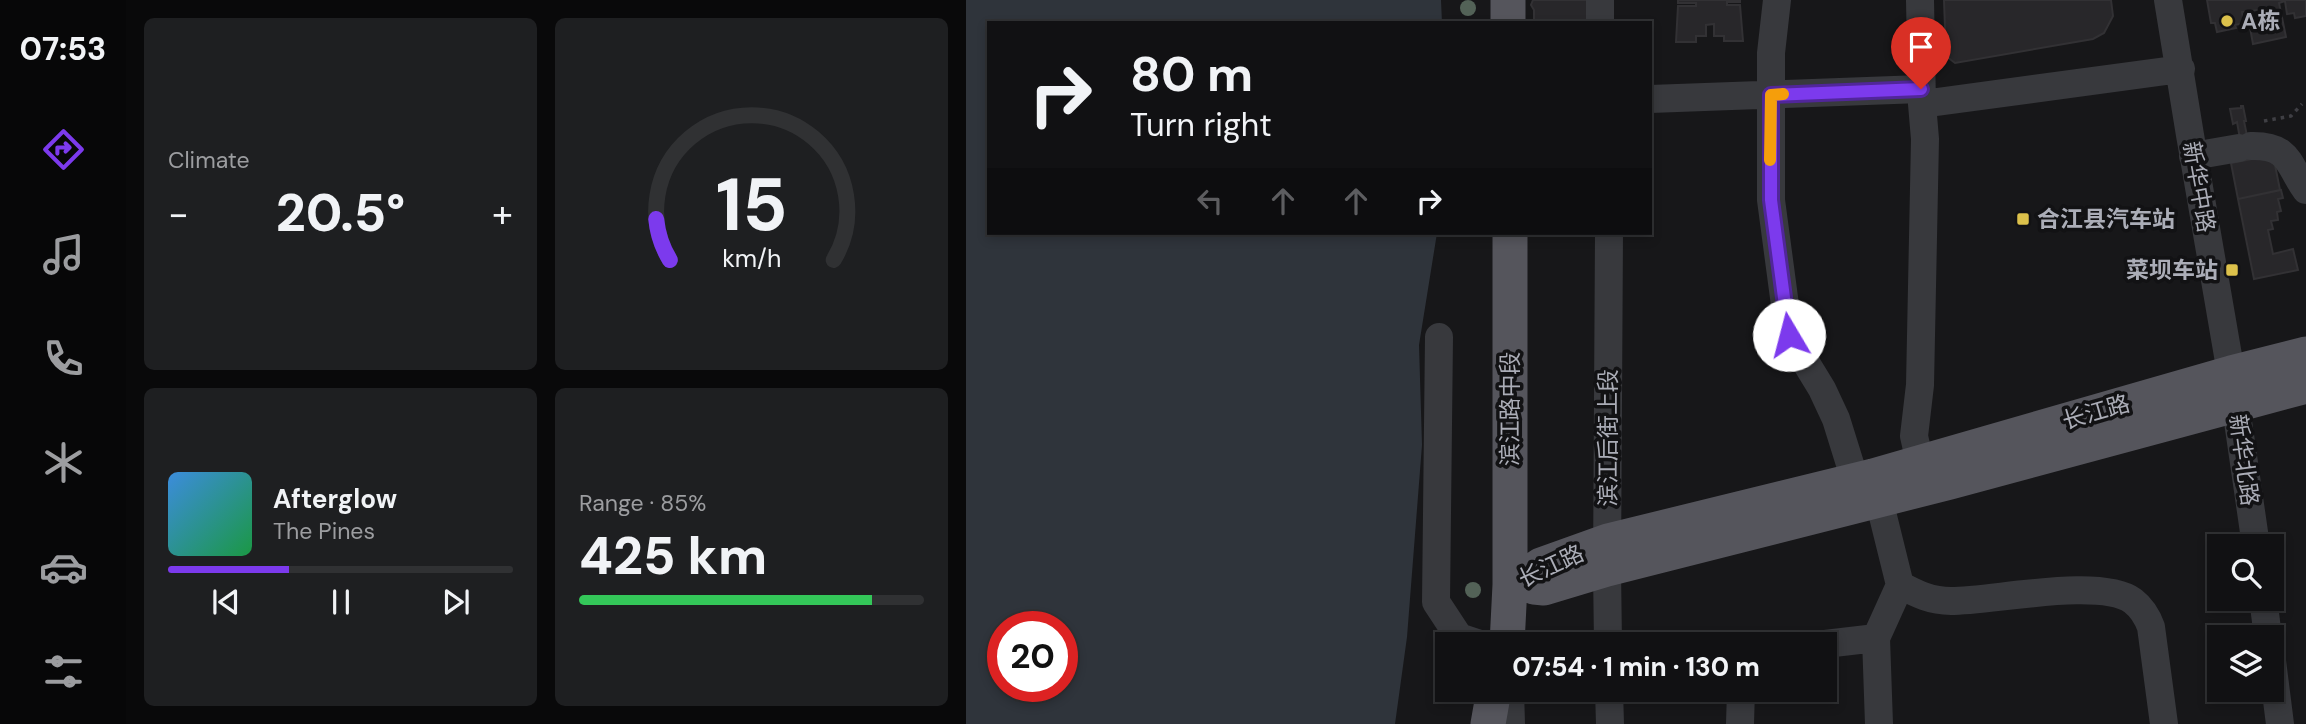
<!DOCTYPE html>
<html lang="en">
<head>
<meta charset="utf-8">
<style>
	:root { --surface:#111113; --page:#1e1f21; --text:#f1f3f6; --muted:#9c9da0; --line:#303133; --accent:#7c3aed }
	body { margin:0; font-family:"DM Sans","Noto Sans SC",sans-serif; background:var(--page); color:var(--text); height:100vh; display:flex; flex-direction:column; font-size:26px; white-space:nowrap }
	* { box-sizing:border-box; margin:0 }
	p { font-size:23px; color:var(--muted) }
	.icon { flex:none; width:38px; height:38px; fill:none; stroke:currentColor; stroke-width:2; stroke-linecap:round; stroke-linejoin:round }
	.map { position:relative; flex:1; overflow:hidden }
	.sheet { display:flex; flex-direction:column; gap:18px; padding:18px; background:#09090a; width:840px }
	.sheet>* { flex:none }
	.guide { position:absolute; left:21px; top:21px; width:665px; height:214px; border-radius:0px; box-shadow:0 4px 10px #0003,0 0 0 2px var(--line); background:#111113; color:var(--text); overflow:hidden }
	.fabs { position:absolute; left:1241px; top:534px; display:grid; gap:14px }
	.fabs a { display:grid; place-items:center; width:77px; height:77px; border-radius:0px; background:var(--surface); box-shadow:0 4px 10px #0003,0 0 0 2px var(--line); font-size:35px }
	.speed { position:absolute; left:21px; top:611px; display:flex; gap:14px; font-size:35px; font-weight:700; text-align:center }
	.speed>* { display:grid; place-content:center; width:91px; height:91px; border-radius:50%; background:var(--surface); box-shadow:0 4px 10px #0003,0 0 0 2px var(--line); line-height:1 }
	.speed .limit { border:10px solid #d22; background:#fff; color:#111 }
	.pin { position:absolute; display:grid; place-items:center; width:60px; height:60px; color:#fff; margin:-72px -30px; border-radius:50% 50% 50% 0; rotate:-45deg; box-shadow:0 0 7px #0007 }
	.pin .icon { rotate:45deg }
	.me { position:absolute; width:77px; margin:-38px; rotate:352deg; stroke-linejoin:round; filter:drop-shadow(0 0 5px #0008) }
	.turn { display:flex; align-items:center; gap:24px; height:147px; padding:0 28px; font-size:32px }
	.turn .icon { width:91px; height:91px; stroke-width:2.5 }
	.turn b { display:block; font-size:49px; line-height:60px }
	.lanes { display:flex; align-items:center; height:66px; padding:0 28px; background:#0003; justify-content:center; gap:35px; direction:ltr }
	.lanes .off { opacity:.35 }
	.big { font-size:52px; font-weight:800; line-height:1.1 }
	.sheet .tile { flex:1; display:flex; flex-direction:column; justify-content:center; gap:10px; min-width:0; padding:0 24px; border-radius:10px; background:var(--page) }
	.sheet .dial { align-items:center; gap:0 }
	.dial svg { height:182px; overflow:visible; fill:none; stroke:var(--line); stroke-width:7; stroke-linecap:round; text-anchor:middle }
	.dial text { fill:var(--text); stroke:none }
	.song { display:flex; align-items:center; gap:21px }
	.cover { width:84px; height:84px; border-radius:10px; background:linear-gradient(135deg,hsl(210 70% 55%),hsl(140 70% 35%)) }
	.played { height:7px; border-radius:4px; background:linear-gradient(90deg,var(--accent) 35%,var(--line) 35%) }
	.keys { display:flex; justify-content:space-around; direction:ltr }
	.heat { display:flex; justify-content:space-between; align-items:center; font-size:38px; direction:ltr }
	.charge { height:10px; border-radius:5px; background:linear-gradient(90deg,#34c759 85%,var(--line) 0) }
	.sheet .tiles { flex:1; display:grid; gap:18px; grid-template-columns:repeat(2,1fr) }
	.trip { position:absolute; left:469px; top:632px; width:402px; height:70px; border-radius:0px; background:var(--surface); box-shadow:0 4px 10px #0003,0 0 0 2px var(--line); font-weight:800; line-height:70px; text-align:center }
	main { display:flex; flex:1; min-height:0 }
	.menu { display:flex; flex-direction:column; width:126px; justify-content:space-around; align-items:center; background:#070708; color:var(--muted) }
	.menu .icon { width:49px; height:49px }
	.menu .active { color:var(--accent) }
	.menu b { font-size:32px; color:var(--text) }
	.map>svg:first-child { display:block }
	.water { fill:#2f343b; fill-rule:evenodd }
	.building { fill:#28272a; stroke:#323134; stroke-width:2 }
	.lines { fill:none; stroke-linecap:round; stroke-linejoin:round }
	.path { stroke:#3f3f44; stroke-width:3.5; stroke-dasharray:3.5 5; stroke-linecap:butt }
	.minor { stroke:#38393d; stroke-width:28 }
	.major { stroke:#55555c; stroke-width:35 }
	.tree { fill:#536257 }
	.route-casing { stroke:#51269a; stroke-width:18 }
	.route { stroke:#7c3aed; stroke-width:12 }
	.slow { stroke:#f59e0b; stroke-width:12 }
	.poi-dot { fill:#dcc14b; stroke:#121214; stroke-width:2.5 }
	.labels { text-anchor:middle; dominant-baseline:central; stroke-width:7; stroke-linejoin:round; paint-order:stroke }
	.poi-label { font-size:23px; font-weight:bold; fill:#abadb7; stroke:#121214; text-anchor:start }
	.street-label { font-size:23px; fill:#abadb7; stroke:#121214 }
</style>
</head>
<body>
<main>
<nav class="menu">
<b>07:53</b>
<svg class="icon active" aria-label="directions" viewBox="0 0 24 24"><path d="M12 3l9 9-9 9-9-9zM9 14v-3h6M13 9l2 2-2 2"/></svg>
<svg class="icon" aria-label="music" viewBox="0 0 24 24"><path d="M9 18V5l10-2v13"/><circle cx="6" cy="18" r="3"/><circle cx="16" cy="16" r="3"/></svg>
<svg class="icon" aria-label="phone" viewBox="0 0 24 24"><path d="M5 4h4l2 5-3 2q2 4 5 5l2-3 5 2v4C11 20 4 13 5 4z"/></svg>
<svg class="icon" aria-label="climate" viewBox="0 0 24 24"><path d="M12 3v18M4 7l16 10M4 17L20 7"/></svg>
<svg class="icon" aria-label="car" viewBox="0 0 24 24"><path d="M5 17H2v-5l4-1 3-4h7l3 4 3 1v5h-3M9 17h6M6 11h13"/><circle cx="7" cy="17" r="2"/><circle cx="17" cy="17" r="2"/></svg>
<svg class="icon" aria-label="filters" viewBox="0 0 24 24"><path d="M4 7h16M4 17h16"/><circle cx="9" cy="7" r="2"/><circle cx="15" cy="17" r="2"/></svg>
</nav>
<section class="sheet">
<div class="tiles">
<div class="tile"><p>Climate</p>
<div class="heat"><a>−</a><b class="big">20.5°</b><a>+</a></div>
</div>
<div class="tile dial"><svg viewBox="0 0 100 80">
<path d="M14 69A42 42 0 1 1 86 69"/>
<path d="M14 69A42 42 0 0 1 8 51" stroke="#7c3aed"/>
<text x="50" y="56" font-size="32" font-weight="700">15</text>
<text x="50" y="72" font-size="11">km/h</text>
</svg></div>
<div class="tile">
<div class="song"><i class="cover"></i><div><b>Afterglow</b><p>The Pines</p></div></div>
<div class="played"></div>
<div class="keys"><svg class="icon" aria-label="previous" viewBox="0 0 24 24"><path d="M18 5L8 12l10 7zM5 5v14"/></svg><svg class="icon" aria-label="pause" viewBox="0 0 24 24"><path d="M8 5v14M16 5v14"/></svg><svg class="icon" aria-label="next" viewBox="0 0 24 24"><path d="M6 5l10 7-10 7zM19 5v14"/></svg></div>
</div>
<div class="tile"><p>Range · 85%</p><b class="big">425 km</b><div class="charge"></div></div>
</div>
</section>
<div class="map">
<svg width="1340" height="724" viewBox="0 0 1340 724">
	<rect width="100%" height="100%" fill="#171719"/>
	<path class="water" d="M 0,0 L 475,0 L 476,23 L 23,23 L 23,233 L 471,233 L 453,345 L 456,445 L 441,637 L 429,724 L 0,724 ZM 37,626 L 96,626 L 96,686 L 37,686 Z"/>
	<path class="building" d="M 567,0 L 626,0 L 627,23 L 568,23 L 568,10 L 565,5 Z
		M 712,0 L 774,0 L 774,2 L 761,2 L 761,5 L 774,5 L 777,41 L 758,41 L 758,36 L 748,36 L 748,24 L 740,25 L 740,36 L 730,36 L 730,42 L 710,42 L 712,6 L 730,6 L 730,3 L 712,3 Z
		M 978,0 L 1145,0 L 1147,16 L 1138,33 L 1127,39 L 989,63 L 980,56 Z
		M 1241,0 L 1340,0 L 1340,16 L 1329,18 L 1328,13 L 1321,14 L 1319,1 L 1313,3 L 1320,37 L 1287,44 L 1283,22 L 1293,20 L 1291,10 L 1276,12 L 1278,23 L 1269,25 L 1270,28 L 1251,32 L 1249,23 L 1245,23 Z
		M 1275,106 L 1277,106 L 1280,121 L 1278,121 L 1281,136 L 1274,139 L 1271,122 L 1267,124 L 1264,109 L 1275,108 Z
		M 1307,155 L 1314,190 L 1272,199 L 1265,163 Z
		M 1315,190 L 1317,198 L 1312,199 L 1315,211 L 1311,212 L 1312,220 L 1305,221 L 1307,229 L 1302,230 L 1307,254 L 1327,249 L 1332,270 L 1288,279 L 1272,199 Z"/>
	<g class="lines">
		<path class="path" d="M 1298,121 L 1325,116 L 1336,104"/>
		<path class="minor" d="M 634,0 L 634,23
			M 811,0 L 805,53 L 805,200 L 823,335 L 856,389 L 870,419 L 889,480
			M 1202,0 L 1224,135 L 1265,373 L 1290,546
			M 684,99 L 955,89
			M 956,104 L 1215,69
			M 1285,146 C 1325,145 1322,166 1340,190
			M 1227,156 L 1273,148
			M 473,337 L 470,602 L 493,637 L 514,644
			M 954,463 L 948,436 L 954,385 L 959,139 L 956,104 L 954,0
			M 934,585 C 951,594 965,601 985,601 C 1027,601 1134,577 1167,601 C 1176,608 1181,616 1185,627 L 1198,724
			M 1297,598 L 1302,637
			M 910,638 L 913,724
			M 642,644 L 641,569 L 643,233
			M 859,644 L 910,638 L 934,585 L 908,480
			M 1306,661 L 1314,724
			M 544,690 L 545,724
			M 643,690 L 644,724
			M 774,724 L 775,690"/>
		<path class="major" d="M 542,0 L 542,23
			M 544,585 L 575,565 L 642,541 L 907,476 L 1265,373 L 1340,354
			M 568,587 L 578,588 L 641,569 L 984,482 L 1340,386
			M 541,644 L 544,585 L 544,233
			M 522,724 L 528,690"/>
	</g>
	<g class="tree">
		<circle cx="502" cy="8" r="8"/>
		<circle cx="507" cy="590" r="8"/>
	</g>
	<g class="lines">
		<defs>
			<path id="route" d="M 823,335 L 805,200 L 805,95 L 955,89"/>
		</defs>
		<use href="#route" class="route-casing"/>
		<use href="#route" class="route"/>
		<path class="slow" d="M 804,160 L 805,95 L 817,94"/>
	</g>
	<g class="poi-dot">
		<circle cx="1261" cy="21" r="7"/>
		<rect x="1050" y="212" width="14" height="14" rx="3.5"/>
		<rect x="1259" y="263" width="14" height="14" rx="3.5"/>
	</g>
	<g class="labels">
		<g class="poi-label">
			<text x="1275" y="21">A栋</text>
			<text x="1071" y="219">合江县汽车站</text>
			<text x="1252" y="270" text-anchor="end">菜坝车站</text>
		</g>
		<g class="street-label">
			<text transform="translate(1233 187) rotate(80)">新华中路</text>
			<text transform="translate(544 409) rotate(-90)">滨江路中段</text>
			<text transform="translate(1130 412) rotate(-16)">长江路</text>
			<text transform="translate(642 438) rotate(-90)">滨江后街上段</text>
			<text transform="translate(1278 460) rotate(82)">新华北路</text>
			<text transform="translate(585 566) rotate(-25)">长江路</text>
		</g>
	</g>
</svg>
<div class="fabs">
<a><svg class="icon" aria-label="search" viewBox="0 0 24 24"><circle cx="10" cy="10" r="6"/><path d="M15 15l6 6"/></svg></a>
<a><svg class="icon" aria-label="layers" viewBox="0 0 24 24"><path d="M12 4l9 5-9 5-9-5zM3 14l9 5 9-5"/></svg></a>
</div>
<div class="speed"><div class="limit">20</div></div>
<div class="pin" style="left:955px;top:89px;background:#d93025"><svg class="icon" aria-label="arrive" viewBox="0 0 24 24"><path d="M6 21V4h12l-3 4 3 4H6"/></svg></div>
<svg class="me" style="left:823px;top:335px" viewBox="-20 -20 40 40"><circle r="19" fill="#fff"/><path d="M0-13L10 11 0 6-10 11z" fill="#7c3aed"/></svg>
<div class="trip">07:54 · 1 min · 130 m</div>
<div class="guide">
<div class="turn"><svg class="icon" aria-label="right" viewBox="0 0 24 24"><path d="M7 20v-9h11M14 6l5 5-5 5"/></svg><div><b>80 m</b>Turn right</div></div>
<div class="lanes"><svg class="icon off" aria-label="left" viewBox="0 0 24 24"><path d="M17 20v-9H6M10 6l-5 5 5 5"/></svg><svg class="icon off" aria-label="ahead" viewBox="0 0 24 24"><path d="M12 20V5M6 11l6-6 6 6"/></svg><svg class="icon off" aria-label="ahead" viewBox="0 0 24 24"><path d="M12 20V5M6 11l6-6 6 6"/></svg><svg class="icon" aria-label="right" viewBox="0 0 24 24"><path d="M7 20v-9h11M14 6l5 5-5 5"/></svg></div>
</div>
</div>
</main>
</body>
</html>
